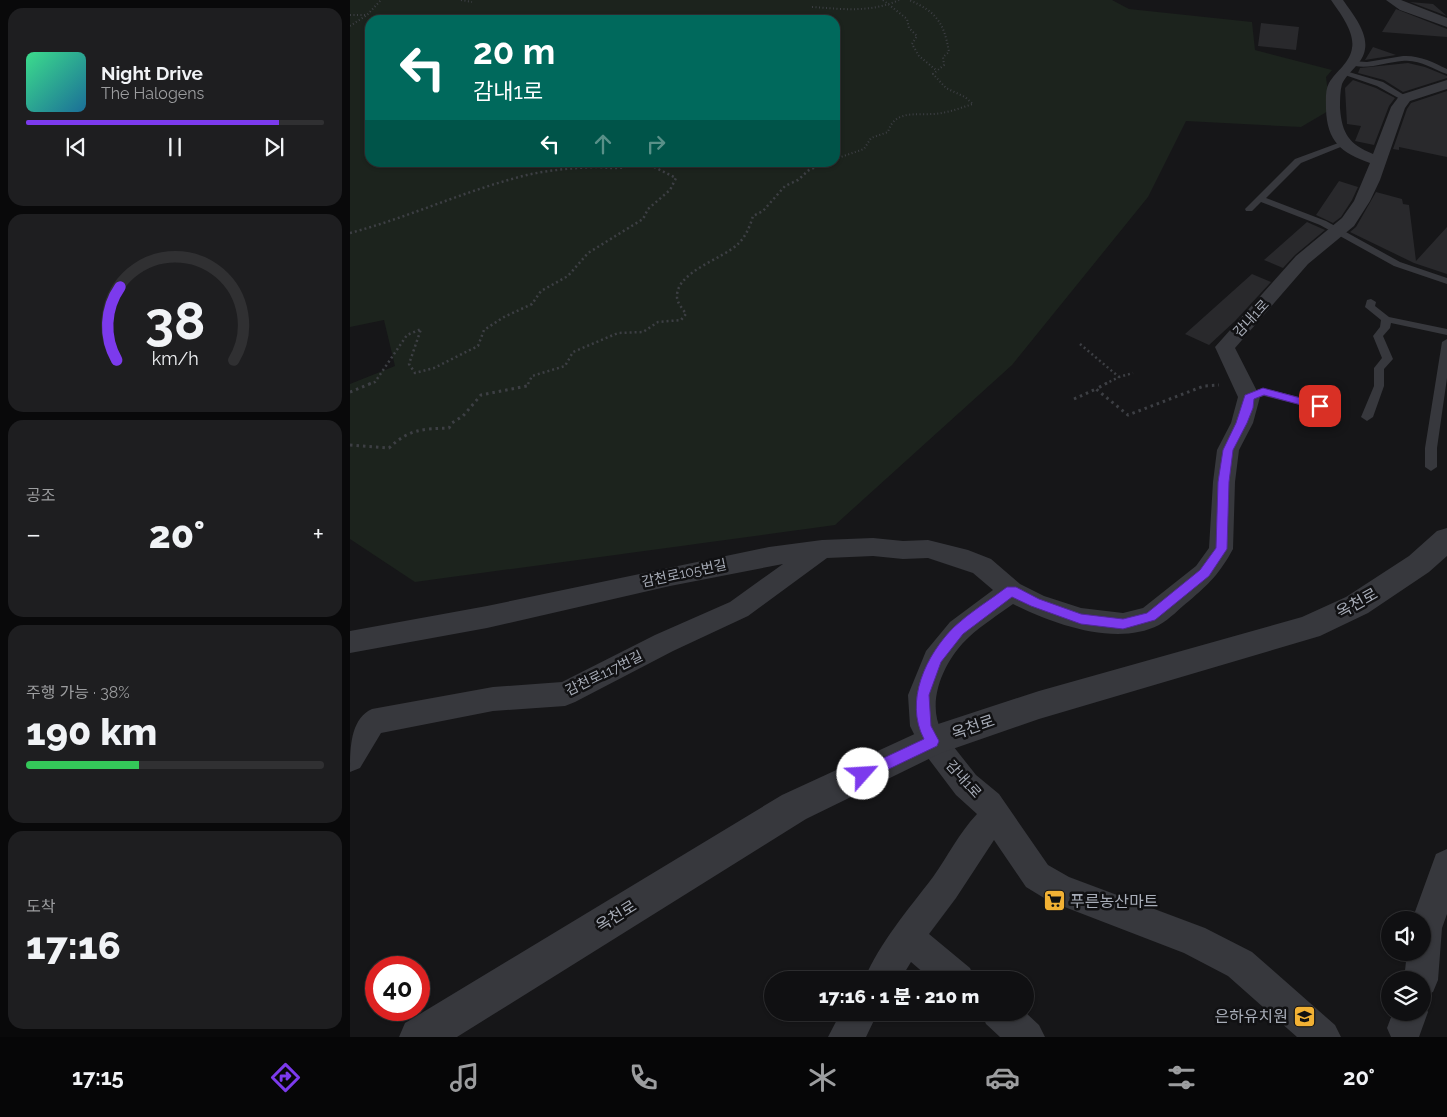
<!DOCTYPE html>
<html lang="ko">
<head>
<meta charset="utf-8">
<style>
	:root { --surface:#101012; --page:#1e1e20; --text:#f1f3f6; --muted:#9c9d9f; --line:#303032; --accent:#7c3aed }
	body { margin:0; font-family:Raleway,"Noto Sans KR",sans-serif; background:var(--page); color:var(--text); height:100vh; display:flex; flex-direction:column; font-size:19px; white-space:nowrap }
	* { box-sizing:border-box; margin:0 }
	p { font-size:16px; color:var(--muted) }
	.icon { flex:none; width:28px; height:28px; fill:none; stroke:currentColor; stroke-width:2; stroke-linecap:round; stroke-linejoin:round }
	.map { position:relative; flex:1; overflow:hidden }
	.panel { display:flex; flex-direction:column; gap:8px; padding:8px; background:#09090a; width:350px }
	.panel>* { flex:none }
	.guide { position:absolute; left:15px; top:15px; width:475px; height:152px; border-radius:15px; box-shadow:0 1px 4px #0004,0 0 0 1px var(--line); background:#00695c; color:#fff; overflow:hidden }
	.tools { position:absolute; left:1031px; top:911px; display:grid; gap:10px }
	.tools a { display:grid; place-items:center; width:50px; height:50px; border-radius:50%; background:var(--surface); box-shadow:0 1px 4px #0004,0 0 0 1px var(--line); font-size:25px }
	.speed { position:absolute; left:15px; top:956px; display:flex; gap:10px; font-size:25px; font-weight:700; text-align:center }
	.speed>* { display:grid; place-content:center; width:65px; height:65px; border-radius:50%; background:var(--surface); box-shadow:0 1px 4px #0004,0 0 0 1px var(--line); line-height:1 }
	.speed .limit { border:8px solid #d22; background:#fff; color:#111 }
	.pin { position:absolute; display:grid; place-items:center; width:42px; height:42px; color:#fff; margin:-21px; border-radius:10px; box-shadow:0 2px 8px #0006 }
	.me { position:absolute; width:55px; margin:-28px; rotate:64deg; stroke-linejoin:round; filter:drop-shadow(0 0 4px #0008) }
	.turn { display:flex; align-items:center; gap:18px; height:105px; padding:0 25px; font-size:22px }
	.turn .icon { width:65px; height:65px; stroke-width:2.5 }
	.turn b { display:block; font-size:35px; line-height:42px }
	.lanes { display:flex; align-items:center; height:48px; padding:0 25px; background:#0003; justify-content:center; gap:25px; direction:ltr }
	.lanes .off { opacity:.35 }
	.big { font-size:38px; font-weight:800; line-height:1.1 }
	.panel .tile { flex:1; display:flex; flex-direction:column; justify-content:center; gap:8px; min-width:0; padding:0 18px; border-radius:15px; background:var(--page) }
	.panel .dial { align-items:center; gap:0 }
	.dial svg { height:130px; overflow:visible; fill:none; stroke:var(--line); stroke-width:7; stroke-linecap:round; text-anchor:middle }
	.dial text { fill:var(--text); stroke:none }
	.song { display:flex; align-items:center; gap:15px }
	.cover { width:60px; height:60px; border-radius:8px; background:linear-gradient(135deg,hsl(150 70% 55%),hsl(200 70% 35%)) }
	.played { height:5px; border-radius:2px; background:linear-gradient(90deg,var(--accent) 85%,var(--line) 85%) }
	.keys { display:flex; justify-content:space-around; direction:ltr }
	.heat { display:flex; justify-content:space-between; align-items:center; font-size:28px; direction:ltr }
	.charge { height:8px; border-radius:4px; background:linear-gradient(90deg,#34c759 38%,var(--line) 0) }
	.trip { position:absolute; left:414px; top:971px; width:270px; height:50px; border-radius:25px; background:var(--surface); box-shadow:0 1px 4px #0004,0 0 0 1px var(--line); font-weight:800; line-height:50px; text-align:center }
	.menu { display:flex; height:80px; justify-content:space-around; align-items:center; background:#060607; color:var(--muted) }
	.menu .icon { width:35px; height:35px }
	.menu .selected { color:var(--accent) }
	.menu b { font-size:22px; color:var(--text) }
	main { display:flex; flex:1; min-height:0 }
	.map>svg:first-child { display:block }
	.green { fill:#1c231d; fill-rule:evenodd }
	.building { fill:#29292c }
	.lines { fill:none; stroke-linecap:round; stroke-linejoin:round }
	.path-far2 { stroke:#3d3f44; stroke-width:2; stroke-dasharray:1 2.5; stroke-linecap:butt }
	.path-far1 { stroke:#3d3f44; stroke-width:2.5; stroke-dasharray:2 3; stroke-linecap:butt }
	.path { stroke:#3d3f44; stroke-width:3; stroke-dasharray:2.5 4; stroke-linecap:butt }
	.service { fill:#37383d; fill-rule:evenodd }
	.minor { fill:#37383d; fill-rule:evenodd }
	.tertiary { fill:#37383d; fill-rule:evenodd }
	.route { fill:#7c3aed; stroke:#51269a }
	.labels { text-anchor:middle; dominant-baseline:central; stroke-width:5; stroke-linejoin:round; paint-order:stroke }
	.street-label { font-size:14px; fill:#a8adb8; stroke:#111113 }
	.near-street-label { font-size:16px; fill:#a8adb8; stroke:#111113 }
	.near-poi-label { font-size:16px; fill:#a8adb8; stroke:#111113; text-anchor:start }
</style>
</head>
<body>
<main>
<section class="panel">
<div class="tile">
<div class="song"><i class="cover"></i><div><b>Night Drive</b><p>The Halogens</p></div></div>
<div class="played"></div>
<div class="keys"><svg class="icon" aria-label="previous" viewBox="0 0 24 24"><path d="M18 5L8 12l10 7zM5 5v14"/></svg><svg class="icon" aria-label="pause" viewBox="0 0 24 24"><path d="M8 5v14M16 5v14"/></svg><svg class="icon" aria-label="next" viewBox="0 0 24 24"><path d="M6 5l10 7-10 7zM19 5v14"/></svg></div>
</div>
<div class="tile dial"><svg viewBox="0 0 100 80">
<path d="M14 69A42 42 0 1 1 86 69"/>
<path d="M14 69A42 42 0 0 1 16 24" stroke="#7c3aed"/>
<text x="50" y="56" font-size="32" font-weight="700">38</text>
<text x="50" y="72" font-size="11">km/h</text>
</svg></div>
<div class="tile"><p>공조</p>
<div class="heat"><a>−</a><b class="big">20°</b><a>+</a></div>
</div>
<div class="tile"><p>주행 가능 · 38%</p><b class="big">190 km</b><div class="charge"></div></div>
<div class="tile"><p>도착</p><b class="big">17:16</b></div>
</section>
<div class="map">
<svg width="1097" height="1037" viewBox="0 0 1097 1037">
	<rect width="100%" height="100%" fill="#161618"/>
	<path class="green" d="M 0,0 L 762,0 L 779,9 L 902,22 L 905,50 L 982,70 L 976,77 L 980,110 L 951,127 L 836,121 L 798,197 L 662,365 L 485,525 L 65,582 L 0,539 L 0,384 L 45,366 L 34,320 L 0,327 ZM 20,20 L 485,20 L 485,162 L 20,162 Z"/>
	<path class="building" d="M 1060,2 L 1083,4 L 1097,16 Z
		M 1046,9 L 1097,29 L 1097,37 L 1032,32 Z
		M 911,23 L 949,27 L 946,50 L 908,46 Z
		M 1023,47 L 1046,55 L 1015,60 Z
		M 1058,63 L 1075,67 L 1097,76 L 1097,78 L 1053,92 L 1034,80 L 1008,73 L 1010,68 Z
		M 1003,80 L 1026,88 L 1045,98 L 1039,106 L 1024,145 L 1005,141 L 1011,126 L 997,124 L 995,88 Z
		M 1097,91 L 1097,157 L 1049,147 L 1049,150 L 1043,149 L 1057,109 L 1061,103 Z
		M 989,181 L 1008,187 L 1002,200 L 991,217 L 983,223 L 966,215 Z
		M 1026,192 L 1052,199 L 1053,204 L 1059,205 L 1066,261 L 1097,227 L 1097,274 L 1064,263 L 1000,232 L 1006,227 Z
		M 957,222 L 975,230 L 945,255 L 933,268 L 914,260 Z
		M 902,274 L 921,282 L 885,321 L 859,345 L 835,334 Z"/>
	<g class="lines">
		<path class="path-far2" d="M 111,0 L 122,2
			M 533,0 L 557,19 L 559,28 L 567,36 L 562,44 L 569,56 L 586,70
			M 462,7 C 492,9 521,13 549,0
			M 0,15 L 17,15
			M 0,26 L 17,15 L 31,0
			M 485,159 L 514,149 L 521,138 L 538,132 C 545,107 572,117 592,113 C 603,111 613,107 623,104 L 615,97 L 596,88 L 583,74 L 594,65 L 593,57 L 599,52 C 594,23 587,12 559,0
			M 247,167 L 252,167
			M 275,167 L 284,164 L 304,167
			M 465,167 L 476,162"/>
		<path class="path-far1" d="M 0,233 C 60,217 116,190 177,175 C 199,170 222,168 245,167 C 257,167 267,170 278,166
			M 730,344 L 769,377
			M 19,384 L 25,382 L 57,335 L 71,329 L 59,364 L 65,373 L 84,368 L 128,346 L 134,330 L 154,317 L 182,304 L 191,291 L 218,276 L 238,253 L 293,219 L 298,209 L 320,190 L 326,178 L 304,167 L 297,166
			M 178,384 L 182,376 L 215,366 L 223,352 L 268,333 L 293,332 L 308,322 L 331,320 L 336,314 C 333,309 327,303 327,297 C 326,271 374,259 389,243 C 396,236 400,226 403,216 L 413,211 L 435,186 L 448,180 L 459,170 L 468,166
			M 755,384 L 769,377 L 783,373"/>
		<path class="path" d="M 757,383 L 746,389 L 778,415 L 854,386 L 869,385
			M 0,392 L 22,383
			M 724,399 L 746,389
			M 0,445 L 39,448 C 59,429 72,429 99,428 L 102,423 L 113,416 L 131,395 L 177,386 L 178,383"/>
		<path class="service" d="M 1053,56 C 1069,55 1083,62 1097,69 L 1097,74 C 1082,69 1070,59 1052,61 C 1037,62 1012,72 998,63 L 1002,61 L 1017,62 Z
			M 992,70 L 1033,82 L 1059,98 L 1052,100 L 1027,86 L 992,74 Z
			M 991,142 L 998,144 L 951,163 L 916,198 L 976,221 L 1050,262 L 1097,278 L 1097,284 L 1044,266 L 970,225 L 911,202 L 902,211 L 896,211 L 895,209 L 945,159 Z
			M 1021,299 L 1026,302 L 1025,306 L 1039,317 L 1097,329 L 1097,335 L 1041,323 L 1040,328 L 1033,336 L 1043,359 L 1034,369 L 1034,386 L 1023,417 L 1017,421 L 1011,417 L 1024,386 L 1024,368 L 1032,358 L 1023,336 L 1030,327 L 1031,320 L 1015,307 L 1017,300 Z
			M 1097,339 L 1097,378 L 1087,448 L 1087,467 L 1081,471 L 1075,467 L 1075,448 L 1092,342 Z
			M 913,388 L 974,403 L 976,406 L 970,410 L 914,396 L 899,401 L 893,397 L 895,394 Z"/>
		<path class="minor" d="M 981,0 L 993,0 C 1002,13 1018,32 1015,49 C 1013,64 998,71 992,84 C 990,91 990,100 990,108 C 992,134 999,144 1023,154 L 1041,107 L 1050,95 L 1097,80 L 1097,89 L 1060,101 L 1055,108 L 1030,180 L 1020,201 L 1004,226 L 958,264 L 885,348 L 910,397 L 903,423 L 889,450 L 885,482 L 883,549 C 870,573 859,584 839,601 C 830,608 820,619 809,625 C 766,647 703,624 663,604 C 648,615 632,625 619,637 C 595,659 575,701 592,732 L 626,775 L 649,794 L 698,865 L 719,877 L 855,928 L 902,952 L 985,1025 L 991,1037 L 947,1037 L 878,976 L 834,953 L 699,901 L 676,887 L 644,840 L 606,898 L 579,934 L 620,968 L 625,980 L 582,980 L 561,962 L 550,980 L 514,980 C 530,942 558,910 583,877 C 598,856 609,833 627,814 L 606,795 L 572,750 L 560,726 L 558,695 L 576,651 L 600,622 L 643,590 L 623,573 L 578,558 L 553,559 L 523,556 L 477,558 L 398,616 L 323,651 L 225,702 L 215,706 L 143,711 L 31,733 L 10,768 L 0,772 C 0,749 0,719 22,709 L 143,687 L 212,682 L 305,635 L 380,602 L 433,564 L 320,586 L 137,628 L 0,653 L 0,631 L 137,606 L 419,547 L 472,540 L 523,538 L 553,541 L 578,540 L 618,550 L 641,559 L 670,584 L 694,596 L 731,608 L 773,613 L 793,608 L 846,566 L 859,548 L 863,482 L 867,450 L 881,423 L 888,397 L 865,347 L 946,256 L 992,218 L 1004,201 L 1020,163 C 991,153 977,141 976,109 C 976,101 975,90 979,83 C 986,71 1000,63 1002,48 C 1005,32 990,13 981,0 Z
			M 1036,0 L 1051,0 L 1097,18 L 1097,27 L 1050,10 Z
			M 1097,849 L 1097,914 L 1092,928 L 1088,980 L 1083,992 L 1072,996 L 1072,980 L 1054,980 L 1057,952 L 1072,952 L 1072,920 L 1062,920 L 1086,854 Z
			M 1072,999 L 1078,1012 L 1069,1037 L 1041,1037 L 1037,1028 L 1043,1012 L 1072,1012 Z
			M 491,1012 L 528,1012 L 516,1037 L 478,1037 Z
			M 631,1012 L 675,1012 L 689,1025 L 695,1037 L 650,1037 L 636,1024 Z"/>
		<path class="tertiary" d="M 1097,528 L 1097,556 L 1079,572 L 1018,613 L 970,636 L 689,719 L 591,753 L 456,819 L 107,1037 L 49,1037 L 55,1023 L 432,795 L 582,726 L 689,691 L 952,617 L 996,597 L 1059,556 L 1087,531 Z"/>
	</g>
	<path class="route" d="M 913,388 L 973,404 L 975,406 L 970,410 L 914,395 L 904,399 L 903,408 L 897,423 L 883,450 L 879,482 L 877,549 L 859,576 L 805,620 L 773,629 L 731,624 L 681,606 L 662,597 L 613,634 L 591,662 L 579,695 L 581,726 L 589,741 L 587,746 L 518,779 L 513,781 L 508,779 L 506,774 L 508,770 L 574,739 C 554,701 576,655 604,627 C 620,612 640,600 657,587 L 666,587 L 689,599 L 731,614 L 773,619 L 797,613 L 850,570 L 866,548 L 868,482 L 873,450 L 886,423 L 895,395 Z"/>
	<defs>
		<symbol id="supermarket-square" viewBox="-11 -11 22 22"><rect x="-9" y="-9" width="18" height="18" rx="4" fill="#f2b134" stroke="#111113"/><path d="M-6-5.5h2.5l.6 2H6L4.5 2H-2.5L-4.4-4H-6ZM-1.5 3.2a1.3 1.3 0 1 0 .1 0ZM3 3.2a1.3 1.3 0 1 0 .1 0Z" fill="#111"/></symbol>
		<symbol id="school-square" viewBox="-11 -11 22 22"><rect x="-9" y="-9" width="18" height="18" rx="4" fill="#f2b134" stroke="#111113"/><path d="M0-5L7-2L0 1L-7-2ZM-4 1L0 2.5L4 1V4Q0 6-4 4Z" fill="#111"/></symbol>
	</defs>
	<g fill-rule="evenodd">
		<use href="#supermarket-square" x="692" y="888" width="25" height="25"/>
		<use href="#school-square" x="942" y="1004" width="25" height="25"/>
	</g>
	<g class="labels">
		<g class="street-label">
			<text transform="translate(901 318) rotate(-47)">감내1로</text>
			<text transform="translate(334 573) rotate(-12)">감천로105번길</text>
			<text transform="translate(254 673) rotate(-26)">감천로117번길</text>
			<text transform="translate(614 779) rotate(48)">감내1로</text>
		</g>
		<g class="near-street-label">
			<text transform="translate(1007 603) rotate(-29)">옥천로</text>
			<text transform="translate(623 727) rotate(-19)">옥천로</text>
			<text transform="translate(266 916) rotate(-32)">옥천로</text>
		</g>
		<g class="near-poi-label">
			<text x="720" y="901">푸른농산마트</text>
			<text x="938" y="1016" text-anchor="end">은하유치원</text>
		</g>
	</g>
</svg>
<div class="tools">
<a><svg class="icon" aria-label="sound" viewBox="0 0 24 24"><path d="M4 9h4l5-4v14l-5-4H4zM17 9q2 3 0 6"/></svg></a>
<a><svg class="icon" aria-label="layers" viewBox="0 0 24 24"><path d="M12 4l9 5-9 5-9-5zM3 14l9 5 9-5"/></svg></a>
</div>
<div class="speed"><div class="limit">40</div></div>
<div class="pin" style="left:970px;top:406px;background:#d93025"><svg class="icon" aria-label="arrive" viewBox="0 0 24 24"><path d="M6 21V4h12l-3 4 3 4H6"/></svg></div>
<svg class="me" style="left:513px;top:774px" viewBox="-20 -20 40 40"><circle r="19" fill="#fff"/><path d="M0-13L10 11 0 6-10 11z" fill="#7c3aed"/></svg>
<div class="trip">17:16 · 1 분 · 210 m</div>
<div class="guide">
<div class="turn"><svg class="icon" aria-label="left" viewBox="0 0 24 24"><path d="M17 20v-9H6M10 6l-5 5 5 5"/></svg><div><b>20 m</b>감내1로</div></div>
<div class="lanes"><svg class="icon" aria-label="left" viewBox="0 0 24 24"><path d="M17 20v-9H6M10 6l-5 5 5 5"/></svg><svg class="icon off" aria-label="ahead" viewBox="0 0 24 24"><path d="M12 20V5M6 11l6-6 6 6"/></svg><svg class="icon off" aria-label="right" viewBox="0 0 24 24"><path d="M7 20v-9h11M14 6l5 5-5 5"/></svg></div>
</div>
</div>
</main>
<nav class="menu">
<b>17:15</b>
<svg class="icon selected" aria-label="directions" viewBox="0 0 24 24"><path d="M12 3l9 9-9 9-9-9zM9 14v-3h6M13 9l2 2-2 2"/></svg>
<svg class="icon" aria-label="music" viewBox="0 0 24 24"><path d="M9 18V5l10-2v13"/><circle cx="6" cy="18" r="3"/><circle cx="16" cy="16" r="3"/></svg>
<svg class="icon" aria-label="phone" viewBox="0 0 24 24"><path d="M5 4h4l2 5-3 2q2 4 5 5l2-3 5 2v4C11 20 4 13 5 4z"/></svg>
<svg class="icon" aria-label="climate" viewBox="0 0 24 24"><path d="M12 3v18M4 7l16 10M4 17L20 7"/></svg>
<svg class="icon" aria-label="car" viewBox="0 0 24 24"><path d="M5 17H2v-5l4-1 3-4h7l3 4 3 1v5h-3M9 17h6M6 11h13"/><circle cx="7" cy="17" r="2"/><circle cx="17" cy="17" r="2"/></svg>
<svg class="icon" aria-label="filters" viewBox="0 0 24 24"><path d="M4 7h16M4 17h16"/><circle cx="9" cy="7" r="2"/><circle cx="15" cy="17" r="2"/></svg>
<b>20°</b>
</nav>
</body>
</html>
